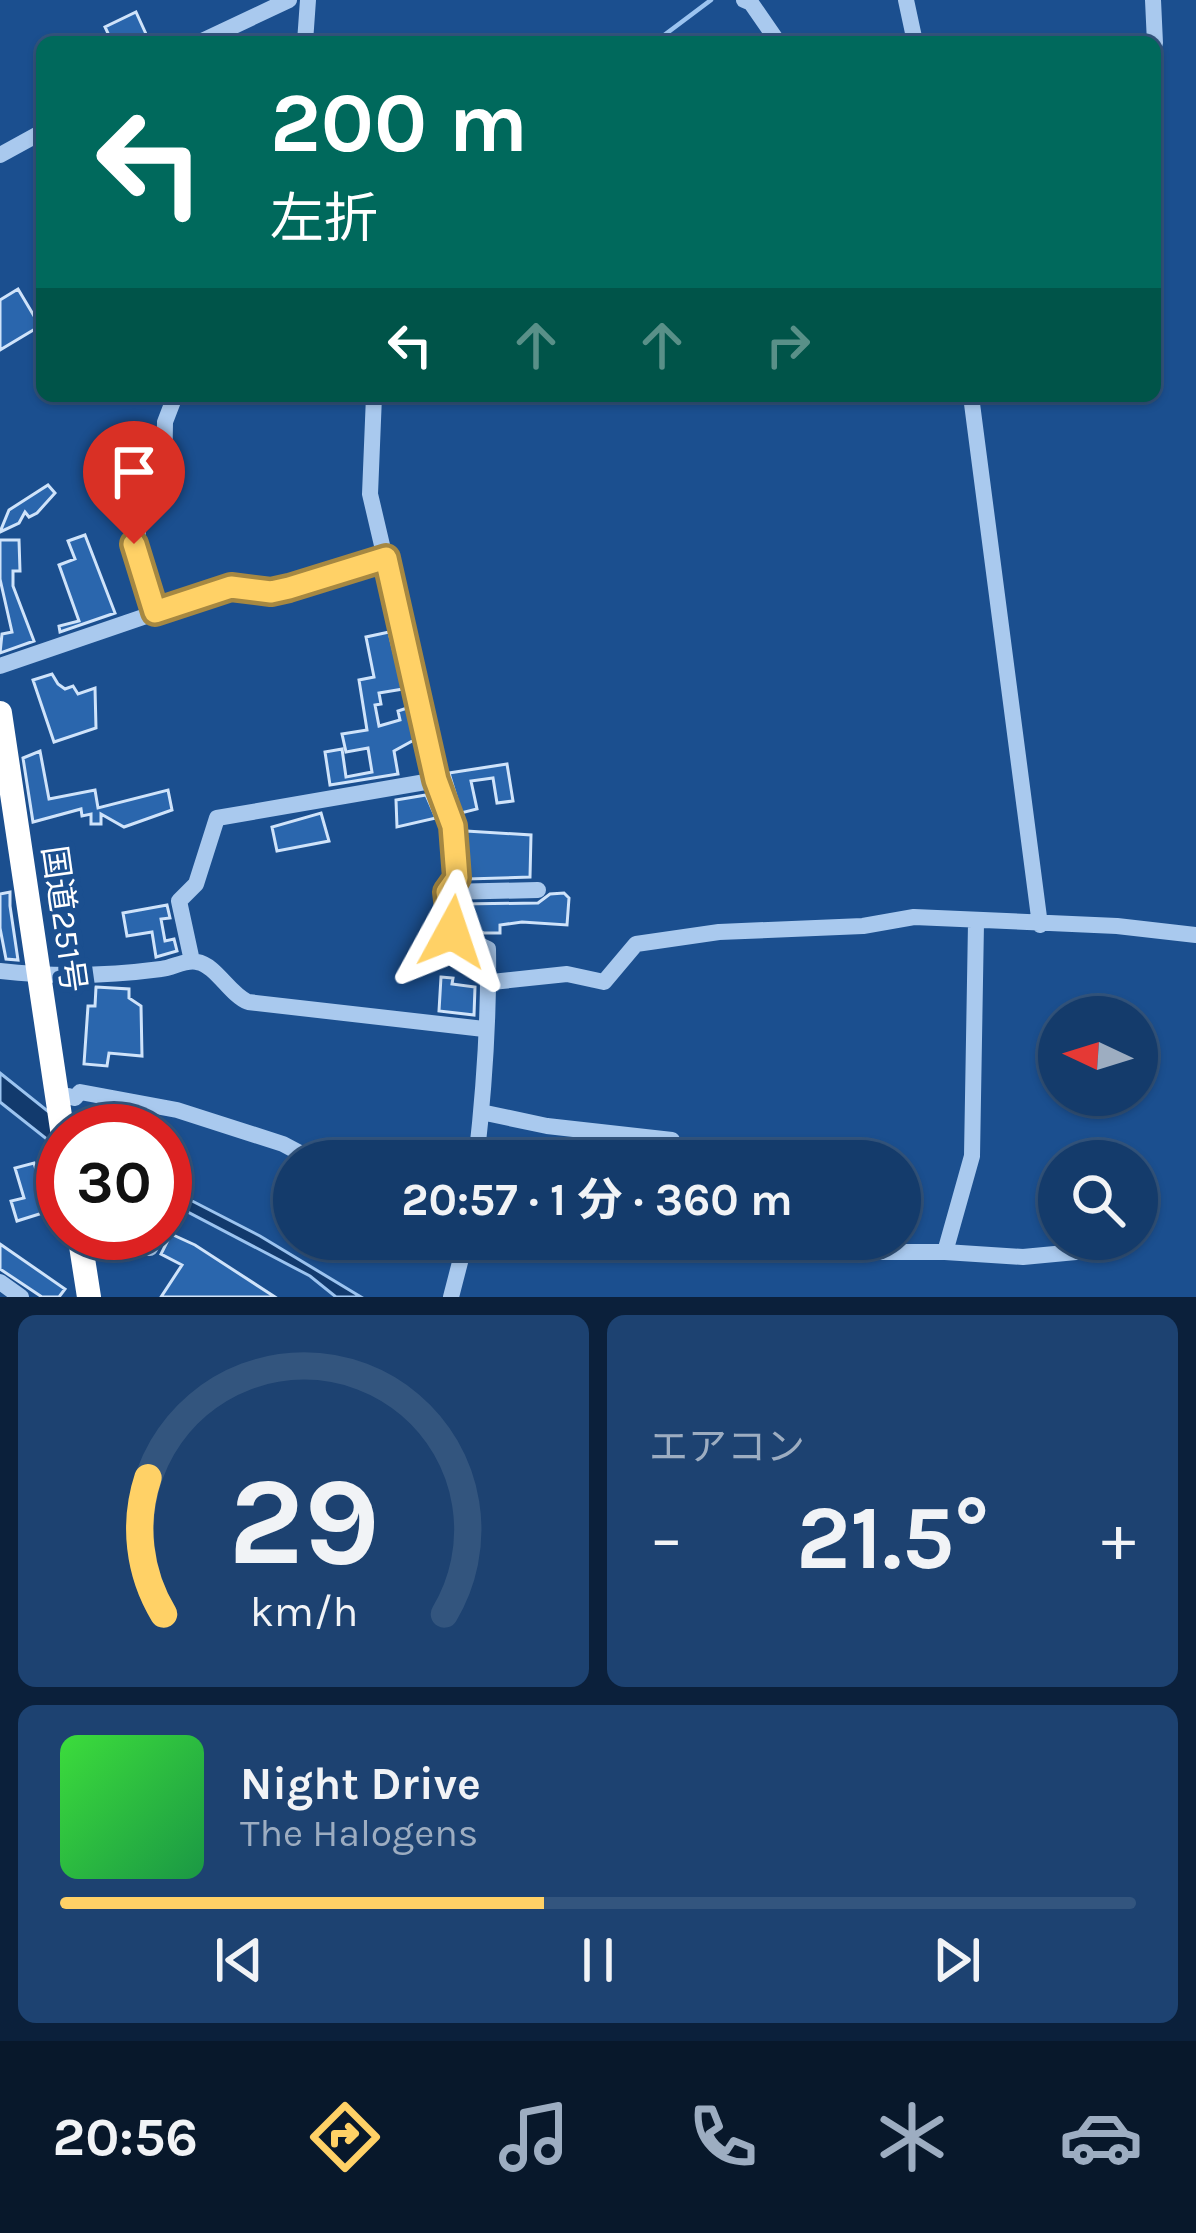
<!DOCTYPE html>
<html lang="ja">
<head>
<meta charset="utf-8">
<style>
	:root { --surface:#143b6b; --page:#1d4271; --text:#f1f3f6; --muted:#9dadc1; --line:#33557e; --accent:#ffd166 }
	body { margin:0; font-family:Karla,"Noto Sans JP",sans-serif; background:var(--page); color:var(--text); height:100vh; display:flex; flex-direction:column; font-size:45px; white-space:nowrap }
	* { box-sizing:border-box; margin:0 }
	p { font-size:39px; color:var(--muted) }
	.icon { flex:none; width:66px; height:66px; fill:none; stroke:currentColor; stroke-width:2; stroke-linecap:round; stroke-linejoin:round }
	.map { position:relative; height:1297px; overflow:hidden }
	.side { display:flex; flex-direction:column; gap:18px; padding:18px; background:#0b203b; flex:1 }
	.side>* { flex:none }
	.guide { position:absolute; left:36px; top:36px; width:1125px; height:366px; border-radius:18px; box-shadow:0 3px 9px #0004,0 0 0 3px var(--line); background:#00695c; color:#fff; overflow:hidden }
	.needle { width:78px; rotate:274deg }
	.tools { position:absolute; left:1038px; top:996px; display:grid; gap:24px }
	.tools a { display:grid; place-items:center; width:120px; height:120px; border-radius:50%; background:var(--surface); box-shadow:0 3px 9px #0004,0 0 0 3px var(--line); font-size:60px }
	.speed { position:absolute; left:36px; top:1104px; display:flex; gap:24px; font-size:60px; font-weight:700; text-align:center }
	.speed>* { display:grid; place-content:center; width:156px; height:156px; border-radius:50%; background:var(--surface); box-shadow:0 3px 9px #0004,0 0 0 3px var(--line); line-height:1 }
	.speed .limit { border:18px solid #d22; background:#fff; color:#111 }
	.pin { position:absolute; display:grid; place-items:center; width:102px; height:102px; color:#fff; margin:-123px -51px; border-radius:50% 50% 50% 0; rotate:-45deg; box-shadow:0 0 12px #0007 }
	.pin .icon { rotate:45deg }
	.me { position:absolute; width:132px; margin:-66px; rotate:5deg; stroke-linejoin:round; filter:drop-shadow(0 0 9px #0008) }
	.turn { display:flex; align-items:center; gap:42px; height:252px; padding:0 36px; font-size:54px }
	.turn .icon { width:156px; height:156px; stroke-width:2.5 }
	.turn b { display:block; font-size:84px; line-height:102px }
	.lanes { display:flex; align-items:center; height:114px; padding:0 36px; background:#0003; justify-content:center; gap:60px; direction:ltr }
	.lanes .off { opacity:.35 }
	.big { font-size:90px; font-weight:700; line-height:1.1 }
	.side .card { flex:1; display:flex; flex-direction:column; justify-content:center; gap:18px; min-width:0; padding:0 42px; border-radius:18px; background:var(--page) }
	.side .dial { align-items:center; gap:0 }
	.dial svg { height:312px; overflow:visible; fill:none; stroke:var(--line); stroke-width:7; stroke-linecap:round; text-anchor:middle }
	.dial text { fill:var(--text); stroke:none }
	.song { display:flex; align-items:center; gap:36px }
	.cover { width:144px; height:144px; border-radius:18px; background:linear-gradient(135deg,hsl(120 70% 55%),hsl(140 70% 35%)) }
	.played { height:12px; border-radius:6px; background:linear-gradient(90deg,var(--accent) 45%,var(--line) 45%) }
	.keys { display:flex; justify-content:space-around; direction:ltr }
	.heat { display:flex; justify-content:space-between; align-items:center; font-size:66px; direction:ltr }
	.side .tiles { flex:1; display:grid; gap:18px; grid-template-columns:1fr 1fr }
	.card:last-child { grid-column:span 2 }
	.trip { position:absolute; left:273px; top:1140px; width:648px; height:120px; border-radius:60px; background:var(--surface); box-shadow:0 3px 9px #0004,0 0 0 3px var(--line); font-weight:700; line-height:120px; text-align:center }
	.menu { display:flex; height:192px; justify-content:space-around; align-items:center; background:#08182b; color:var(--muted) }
	.menu .icon { width:84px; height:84px }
	.menu .active { color:var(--accent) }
	.menu b { font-size:54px; color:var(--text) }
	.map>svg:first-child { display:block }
	.water { fill:#123a6d; stroke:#9cc4f0; stroke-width:3 }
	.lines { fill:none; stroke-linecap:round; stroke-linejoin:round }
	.stream { stroke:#9cc4f0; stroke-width:4.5 }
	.building { fill:#2a66ad; stroke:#cfe3fa; stroke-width:3 }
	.minor { stroke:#a9c9ee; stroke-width:16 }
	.highway { stroke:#fff; stroke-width:24 }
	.route-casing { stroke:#a68842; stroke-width:30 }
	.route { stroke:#ffd166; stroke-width:21 }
	.labels { text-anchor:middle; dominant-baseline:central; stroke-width:12; stroke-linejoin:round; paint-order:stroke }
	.street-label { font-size:33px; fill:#fff; stroke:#1b4f8f }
</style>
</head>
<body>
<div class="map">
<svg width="1196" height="1297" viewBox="0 0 1196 1297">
	<rect width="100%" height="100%" fill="#1b4f8f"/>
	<path class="water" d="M 0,1073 L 50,1113 L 93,1131 L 63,1131 L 63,1152 L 0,1102 Z
		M 165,1187 L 260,1236 L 361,1297 L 336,1297 L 310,1276 L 165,1200 Z"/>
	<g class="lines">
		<path class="stream" d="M 655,42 L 711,0"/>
	</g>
	<path class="building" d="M 136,12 L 146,34 L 129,42 L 112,42 L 105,27 Z
		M 18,289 L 40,326 L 0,350 L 0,300 Z
		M 48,485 L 55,493 L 37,513 L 29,517 L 25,512 L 19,523 L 0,532 L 9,510 Z
		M 85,535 L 115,613 L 60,632 L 59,626 L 79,621 L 59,565 L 75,559 L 68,541 Z
		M 0,540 L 19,540 L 20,571 L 13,571 L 13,586 L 34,641 L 0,653 L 2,634 L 12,632 L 0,579 Z
		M 389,632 L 403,689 L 379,693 L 381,704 L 375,705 L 379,726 L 400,720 L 398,711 L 407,708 L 414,740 L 394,751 L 398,774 L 330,785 L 325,752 L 342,749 L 346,777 L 372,772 L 368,748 L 346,752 L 342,734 L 367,730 L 359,680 L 374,677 L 366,637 Z
		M 52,674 L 58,684 L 65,689 L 73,686 L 78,694 L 95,688 L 96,728 L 54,742 L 33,680 Z
		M 40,751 L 49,799 L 95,790 L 98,808 L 168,790 L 172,810 L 124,827 L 101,814 L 101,824 L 91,824 L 91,814 L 82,816 L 81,809 L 33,822 L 23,758 Z
		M 507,764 L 513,801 L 497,803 L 493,778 L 471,781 L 477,809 L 461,813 L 449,773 Z
		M 426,795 L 436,818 L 397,827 L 396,800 Z
		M 321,813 L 329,841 L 277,851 L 272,827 Z
		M 466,831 L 531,835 L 530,877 L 467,879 Z
		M 10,892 L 10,906 L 18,960 L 6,959 L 0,928 L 0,894 Z
		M 564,893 L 569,898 L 567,925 L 522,922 L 500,925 L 500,933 L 484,933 L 464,923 L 461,904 L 538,903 L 550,894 Z
		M 167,905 L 170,918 L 161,919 L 165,941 L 174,939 L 177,951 L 156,957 L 152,932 L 127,936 L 123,913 Z
		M 441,977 L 453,978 L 452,984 L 475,987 L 474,1015 L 439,1011 Z
		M 96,987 L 129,989 L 129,998 L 141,1006 L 142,1056 L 109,1053 L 107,1066 L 84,1064 L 88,1006 L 95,1006 Z
		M 34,1163 L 49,1211 L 17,1221 L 11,1201 L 24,1198 L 15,1168 Z
		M 171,1234 L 195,1245 L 275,1297 L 161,1297 L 182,1265 L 161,1254 Z
		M 0,1244 L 65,1289 L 59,1297 L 42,1297 L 0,1269 Z"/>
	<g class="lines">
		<path class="minor" d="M 744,0 L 751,3 L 778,42
			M 906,0 L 915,42
			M 1153,0 L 1155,43
			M 200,42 L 289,0
			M 305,42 L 308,0
			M 0,155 L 42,132
			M 374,396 L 370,494 L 437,780 C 448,813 469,861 447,892 L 452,932 L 488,949 C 489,1017 484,1091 476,1161
			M 971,396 L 1040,925
			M 155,612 C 139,561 121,528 164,484 L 165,422 L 175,396
			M 0,666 L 231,587 L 271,592 L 386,558
			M 447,892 L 538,890
			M 192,961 L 179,901 L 196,884 L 217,818 L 437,780
			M 0,971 C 53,977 108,976 161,969 C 173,968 186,959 197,962 C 216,965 229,994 248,1002 L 484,1029
			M 492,982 L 567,974 L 604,982 L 636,944 L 719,932 L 863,926 L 914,917 L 1117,926 L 1196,935
			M 68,1096 L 75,1098 L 80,1092 L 177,1110 L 283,1144 L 315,1161
			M 481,1112 L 547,1126 L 672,1140 L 670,1161
			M 119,1235 L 150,1248 L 157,1235 L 153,1233
			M 670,1239 L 759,1252 L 945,1252 L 972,1156 L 976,923
			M 945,1252 L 1023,1257 L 1076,1252
			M 0,1282 L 21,1297
			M 451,1297 L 466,1239"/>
		<path class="highway" d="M 0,713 L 63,1136
			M 79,1233 L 89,1297"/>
	</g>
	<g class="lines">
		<defs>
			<path id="route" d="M 134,544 L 155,612 L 231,587 L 271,592 L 289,588 L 386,558 L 436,780 L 453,826 L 457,878 L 447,892 L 452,932"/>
		</defs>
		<use href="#route" class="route-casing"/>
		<use href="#route" class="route"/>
	</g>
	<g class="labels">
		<g class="street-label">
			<text transform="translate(64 919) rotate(82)">国道251号</text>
		</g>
	</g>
</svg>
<div class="tools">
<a><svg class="needle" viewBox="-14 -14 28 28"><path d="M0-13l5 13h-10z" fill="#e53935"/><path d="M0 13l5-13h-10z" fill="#9dadc1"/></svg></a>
<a><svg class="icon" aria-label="search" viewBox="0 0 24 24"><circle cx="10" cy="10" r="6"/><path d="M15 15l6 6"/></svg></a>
</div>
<div class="speed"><div class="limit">30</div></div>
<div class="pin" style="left:134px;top:544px;background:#d93025"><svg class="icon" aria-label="arrive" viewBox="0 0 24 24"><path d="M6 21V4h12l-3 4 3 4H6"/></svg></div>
<svg class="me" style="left:452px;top:932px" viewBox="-20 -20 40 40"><path d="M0-17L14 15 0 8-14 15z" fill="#ffd166" stroke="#fff" stroke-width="4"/></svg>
<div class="trip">20:57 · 1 分 · 360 m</div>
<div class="guide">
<div class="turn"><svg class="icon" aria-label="left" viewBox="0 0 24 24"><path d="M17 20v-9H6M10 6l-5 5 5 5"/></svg><div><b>200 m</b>左折</div></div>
<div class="lanes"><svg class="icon" aria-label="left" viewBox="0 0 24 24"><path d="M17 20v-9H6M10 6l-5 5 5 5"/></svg><svg class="icon off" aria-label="ahead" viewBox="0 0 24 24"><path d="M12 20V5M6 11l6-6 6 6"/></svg><svg class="icon off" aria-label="ahead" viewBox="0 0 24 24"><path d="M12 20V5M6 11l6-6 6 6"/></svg><svg class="icon off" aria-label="right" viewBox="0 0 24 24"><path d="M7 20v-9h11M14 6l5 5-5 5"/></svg></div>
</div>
</div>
<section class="side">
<div class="tiles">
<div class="card dial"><svg viewBox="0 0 100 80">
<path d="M14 69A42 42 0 1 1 86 69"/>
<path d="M14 69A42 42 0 0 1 10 34" stroke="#ffd166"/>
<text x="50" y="56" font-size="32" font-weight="700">29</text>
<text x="50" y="72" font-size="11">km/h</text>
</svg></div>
<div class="card"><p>エアコン</p>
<div class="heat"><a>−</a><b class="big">21.5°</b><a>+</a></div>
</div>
<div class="card">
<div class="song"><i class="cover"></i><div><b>Night Drive</b><p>The Halogens</p></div></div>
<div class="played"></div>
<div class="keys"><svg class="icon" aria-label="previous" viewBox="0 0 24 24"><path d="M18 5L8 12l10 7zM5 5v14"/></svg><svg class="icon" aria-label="pause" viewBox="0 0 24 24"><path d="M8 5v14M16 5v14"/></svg><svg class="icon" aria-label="next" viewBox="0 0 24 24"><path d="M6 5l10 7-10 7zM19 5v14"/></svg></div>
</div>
</div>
</section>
<nav class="menu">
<b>20:56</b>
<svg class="icon active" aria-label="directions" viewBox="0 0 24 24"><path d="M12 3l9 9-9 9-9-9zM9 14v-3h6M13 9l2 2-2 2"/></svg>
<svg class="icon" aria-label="music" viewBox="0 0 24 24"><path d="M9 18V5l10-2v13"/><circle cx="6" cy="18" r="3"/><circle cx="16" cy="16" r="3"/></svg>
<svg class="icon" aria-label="phone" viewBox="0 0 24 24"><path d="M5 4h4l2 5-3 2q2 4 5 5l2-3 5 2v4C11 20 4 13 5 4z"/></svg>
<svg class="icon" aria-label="climate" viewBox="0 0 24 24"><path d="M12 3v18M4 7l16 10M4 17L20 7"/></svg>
<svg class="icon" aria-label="car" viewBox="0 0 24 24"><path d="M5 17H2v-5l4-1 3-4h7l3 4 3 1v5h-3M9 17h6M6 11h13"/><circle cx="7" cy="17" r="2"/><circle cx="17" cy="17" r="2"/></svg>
</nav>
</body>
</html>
